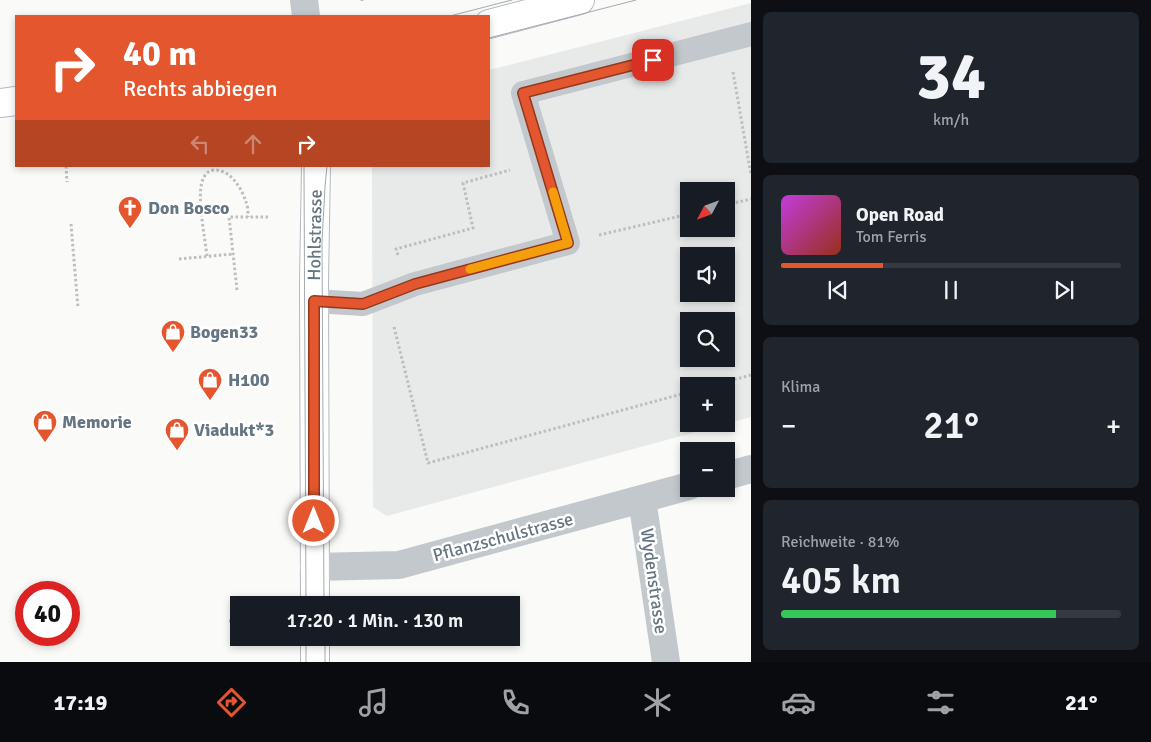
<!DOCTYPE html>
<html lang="de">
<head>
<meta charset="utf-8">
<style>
	:root { --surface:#171b24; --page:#20242c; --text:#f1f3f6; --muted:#9ea1a6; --line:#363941; --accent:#e4572e }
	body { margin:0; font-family:Signika,sans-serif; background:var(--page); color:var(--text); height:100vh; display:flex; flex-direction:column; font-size:19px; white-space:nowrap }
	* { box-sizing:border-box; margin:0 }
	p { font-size:16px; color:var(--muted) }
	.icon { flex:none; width:28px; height:28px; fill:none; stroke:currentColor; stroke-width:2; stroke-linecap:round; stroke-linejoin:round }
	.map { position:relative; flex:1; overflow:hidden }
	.details { display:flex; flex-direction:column; gap:12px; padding:12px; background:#0d0f14; width:400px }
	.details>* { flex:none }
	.banner { position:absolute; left:15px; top:15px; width:475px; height:152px; border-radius:0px; box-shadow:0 2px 8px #0003; background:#e4572e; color:#fff; overflow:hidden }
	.needle { width:32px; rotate:229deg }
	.fabs { position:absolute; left:680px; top:182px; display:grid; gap:10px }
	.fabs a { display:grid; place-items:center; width:55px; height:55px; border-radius:0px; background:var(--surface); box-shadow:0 2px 8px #0003; font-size:25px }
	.speed { position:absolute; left:15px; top:581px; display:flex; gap:10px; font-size:25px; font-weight:700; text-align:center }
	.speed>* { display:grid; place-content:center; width:65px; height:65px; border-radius:50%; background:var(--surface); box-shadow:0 2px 8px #0003; line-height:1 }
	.speed .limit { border:8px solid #d22; background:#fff; color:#111 }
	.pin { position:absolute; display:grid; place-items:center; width:42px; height:42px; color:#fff; margin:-21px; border-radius:10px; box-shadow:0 2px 8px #0006 }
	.me { position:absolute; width:55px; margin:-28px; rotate:0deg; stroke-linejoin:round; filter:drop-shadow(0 0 4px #0008) }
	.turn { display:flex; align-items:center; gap:18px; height:105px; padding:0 25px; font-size:22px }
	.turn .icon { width:65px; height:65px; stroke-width:2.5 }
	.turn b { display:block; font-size:35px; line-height:42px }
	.lanes { display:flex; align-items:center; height:48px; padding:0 25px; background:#0003; justify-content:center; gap:25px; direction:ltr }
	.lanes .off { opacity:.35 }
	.big { font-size:38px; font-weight:600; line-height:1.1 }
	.details .card { flex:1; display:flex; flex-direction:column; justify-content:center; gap:8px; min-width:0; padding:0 18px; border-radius:8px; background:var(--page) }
	.details .dial { align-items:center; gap:0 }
	.dial b { font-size:65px; line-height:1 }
	.song { display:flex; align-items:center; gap:15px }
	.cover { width:60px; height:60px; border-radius:8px; background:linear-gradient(135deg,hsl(290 70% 55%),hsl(10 70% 35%)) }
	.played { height:5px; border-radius:2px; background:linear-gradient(90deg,var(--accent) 30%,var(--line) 30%) }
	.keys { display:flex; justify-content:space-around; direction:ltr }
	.heat { display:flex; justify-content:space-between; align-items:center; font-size:28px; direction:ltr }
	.charge { height:8px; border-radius:4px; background:linear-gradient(90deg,#34c759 81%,var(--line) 0) }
	.trip { position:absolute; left:230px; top:596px; width:290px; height:50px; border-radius:0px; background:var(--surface); box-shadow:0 2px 8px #0003; font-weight:600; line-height:50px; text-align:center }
	.dock { display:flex; height:80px; justify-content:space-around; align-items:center; background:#090b0e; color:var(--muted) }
	.dock .icon { width:35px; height:35px }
	.dock .current { color:var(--accent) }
	.dock b { font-size:22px; color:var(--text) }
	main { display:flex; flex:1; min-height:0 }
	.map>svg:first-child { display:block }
	.built { fill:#e8e9e9; fill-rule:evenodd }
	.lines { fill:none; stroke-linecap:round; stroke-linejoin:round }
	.secondary-casing { stroke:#b3babf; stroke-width:30 }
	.path { stroke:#bbbfc2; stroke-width:3; stroke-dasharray:2.5 2.5; stroke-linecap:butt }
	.lane { stroke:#c3c8cc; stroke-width:24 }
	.street { stroke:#c3c8cc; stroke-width:28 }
	.secondary { stroke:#fff; stroke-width:28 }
	.tram { stroke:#a2aab0; stroke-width:1 }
	.route-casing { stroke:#94391e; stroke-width:12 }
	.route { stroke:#e4572e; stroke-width:9 }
	.slow { stroke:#f59e0b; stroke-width:9 }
	.labels { text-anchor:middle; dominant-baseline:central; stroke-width:5; stroke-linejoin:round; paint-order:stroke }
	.poi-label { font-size:18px; font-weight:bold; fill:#657683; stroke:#fff; text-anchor:start }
	.street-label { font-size:18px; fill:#657683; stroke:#fff }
</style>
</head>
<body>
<main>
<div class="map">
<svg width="751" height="662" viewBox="0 0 751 662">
	<rect width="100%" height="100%" fill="#fafaf8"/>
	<path class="built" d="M 751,3 L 751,417 L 387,516 L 373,507 L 372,166 L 489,166 L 489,70 L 513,64 ZM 689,191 L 726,191 L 726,229 L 689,229 ZM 689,256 L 726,256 L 726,294 L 689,294 ZM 689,321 L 726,321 L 726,359 L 689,359 ZM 689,386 L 726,386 L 726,424 L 689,424 Z"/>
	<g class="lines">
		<defs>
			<g id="secondary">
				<path d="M 489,24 L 580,0"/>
				<path d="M 0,103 L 16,101"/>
				<path id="s1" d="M 315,605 L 314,282 L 316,166"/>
				<path d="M 315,638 L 315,662"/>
			</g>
		</defs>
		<use href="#secondary" class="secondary-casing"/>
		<path class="path" d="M 362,1 L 362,0
			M 733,72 L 751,175
			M 66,166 L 67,182
			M 726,205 L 751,199
			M 71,224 L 78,308
			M 599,235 L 689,214
			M 398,255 L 396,249 L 473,228 L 463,183 L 510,170
			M 207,256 C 205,238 197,198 202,182 C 204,175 208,170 215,170 C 231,170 242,189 246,202 C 248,206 248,212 248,217
			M 179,259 L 233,254
			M 237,290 L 229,217 L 269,217
			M 394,327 L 428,463 L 689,392
			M 710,386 L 751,375
			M 229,621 L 239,621"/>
		<path class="lane" d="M 314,301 L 363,304 L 415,284 L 568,243 L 523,93 L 751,34"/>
		<path class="street" d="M 304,0 L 306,16
			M 726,476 L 751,469
			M 642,499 L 666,662
			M 314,567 L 399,565 L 689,486"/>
		<use href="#secondary" class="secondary"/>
		<path class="tram" d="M 450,16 L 512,0
			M 489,38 L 636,0
			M 304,166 L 306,605
			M 324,605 L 322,242 L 325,187 L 327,166
			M 306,638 L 306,662
			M 325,638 L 325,662"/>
	</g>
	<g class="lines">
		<defs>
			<path id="route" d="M 314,521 L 314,301 L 363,304 L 415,284 L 568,243 L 523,93 L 653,60"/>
		</defs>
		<use href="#route" class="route-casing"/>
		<use href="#route" class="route"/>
		<path class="slow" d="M 470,269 L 568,243 L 553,192"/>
	</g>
	<defs>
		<symbol id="church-pin" viewBox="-11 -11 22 30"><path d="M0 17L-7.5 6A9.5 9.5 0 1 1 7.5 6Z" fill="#e4572e" stroke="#fff"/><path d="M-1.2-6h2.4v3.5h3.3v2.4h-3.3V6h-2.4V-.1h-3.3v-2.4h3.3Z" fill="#fff"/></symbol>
		<symbol id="shop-pin" viewBox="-11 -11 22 30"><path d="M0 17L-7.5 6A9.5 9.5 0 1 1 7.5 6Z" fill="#e4572e" stroke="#fff"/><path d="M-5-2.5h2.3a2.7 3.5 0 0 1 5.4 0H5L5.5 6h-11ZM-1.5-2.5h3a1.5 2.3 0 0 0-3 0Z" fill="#fff"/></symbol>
	</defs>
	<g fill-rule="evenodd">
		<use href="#church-pin" x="116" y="194" width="28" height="38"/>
		<use href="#shop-pin" x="159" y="318" width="28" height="38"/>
		<use href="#shop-pin" x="196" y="366" width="28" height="38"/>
		<use href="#shop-pin" x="31" y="408" width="28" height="38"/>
		<use href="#shop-pin" x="163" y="416" width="28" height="38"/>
	</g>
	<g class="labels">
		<g class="poi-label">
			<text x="148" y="208">Don Bosco</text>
			<text x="190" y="332">Bogen33</text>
			<text x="228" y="380">H100</text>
			<text x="62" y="422">Memorie</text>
			<text x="194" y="430">Viadukt*3</text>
		</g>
		<g class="street-label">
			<text stroke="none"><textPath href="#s1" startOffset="370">Hohlstrasse</textPath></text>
			<text transform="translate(503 537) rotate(-15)">Pflanzschulstrasse</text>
			<text transform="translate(654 581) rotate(82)">Wydenstrasse</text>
		</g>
	</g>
</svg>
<div class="fabs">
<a><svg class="needle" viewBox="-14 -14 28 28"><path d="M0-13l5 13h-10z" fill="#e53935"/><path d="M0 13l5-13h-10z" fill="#9ea1a6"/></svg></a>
<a><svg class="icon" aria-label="sound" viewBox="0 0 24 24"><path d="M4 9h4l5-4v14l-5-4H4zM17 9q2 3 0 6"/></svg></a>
<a><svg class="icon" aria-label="search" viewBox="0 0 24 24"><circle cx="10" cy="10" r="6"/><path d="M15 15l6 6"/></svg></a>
<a>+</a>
<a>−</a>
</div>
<div class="speed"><div class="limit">40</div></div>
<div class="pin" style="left:653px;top:60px;background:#d93025"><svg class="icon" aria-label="arrive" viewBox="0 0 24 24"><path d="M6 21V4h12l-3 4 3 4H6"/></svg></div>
<svg class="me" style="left:314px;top:521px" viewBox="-20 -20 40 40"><circle r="17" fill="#e4572e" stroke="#fff" stroke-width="3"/><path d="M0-11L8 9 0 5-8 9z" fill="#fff"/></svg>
<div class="trip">17:20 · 1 Min. · 130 m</div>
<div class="banner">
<div class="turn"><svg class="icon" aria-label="right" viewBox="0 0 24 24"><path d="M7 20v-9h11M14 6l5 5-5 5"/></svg><div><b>40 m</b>Rechts abbiegen</div></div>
<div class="lanes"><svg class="icon off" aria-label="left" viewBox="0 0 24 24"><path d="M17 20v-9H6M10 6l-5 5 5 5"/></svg><svg class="icon off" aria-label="ahead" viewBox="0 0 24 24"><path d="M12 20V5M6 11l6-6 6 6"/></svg><svg class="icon" aria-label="right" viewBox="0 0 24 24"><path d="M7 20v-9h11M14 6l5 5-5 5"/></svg></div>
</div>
</div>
<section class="details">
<div class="card dial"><b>34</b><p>km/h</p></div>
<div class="card">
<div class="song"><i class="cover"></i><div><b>Open Road</b><p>Tom Ferris</p></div></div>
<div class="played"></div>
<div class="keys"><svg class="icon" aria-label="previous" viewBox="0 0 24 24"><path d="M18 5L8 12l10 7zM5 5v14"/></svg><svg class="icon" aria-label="pause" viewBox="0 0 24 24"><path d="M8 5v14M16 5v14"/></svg><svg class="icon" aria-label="next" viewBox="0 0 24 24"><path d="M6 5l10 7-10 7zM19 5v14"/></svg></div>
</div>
<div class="card"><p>Klima</p>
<div class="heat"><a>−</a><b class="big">21°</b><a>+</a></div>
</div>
<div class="card"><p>Reichweite · 81%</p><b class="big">405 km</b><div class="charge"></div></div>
</section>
</main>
<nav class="dock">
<b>17:19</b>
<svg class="icon current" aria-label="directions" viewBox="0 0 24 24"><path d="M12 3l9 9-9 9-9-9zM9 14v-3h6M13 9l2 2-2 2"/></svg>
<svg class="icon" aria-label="music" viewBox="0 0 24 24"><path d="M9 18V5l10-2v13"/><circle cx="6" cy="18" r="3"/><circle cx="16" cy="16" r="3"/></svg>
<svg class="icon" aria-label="phone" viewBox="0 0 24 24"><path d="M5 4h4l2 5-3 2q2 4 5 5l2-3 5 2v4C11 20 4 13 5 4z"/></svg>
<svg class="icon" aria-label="climate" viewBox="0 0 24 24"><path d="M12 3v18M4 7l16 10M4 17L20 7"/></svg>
<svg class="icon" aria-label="car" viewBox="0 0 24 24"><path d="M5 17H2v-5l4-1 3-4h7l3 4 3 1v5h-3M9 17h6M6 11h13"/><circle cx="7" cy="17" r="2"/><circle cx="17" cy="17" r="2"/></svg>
<svg class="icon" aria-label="filters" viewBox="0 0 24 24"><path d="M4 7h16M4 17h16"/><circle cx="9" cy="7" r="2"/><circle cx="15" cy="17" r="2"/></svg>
<b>21°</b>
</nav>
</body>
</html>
